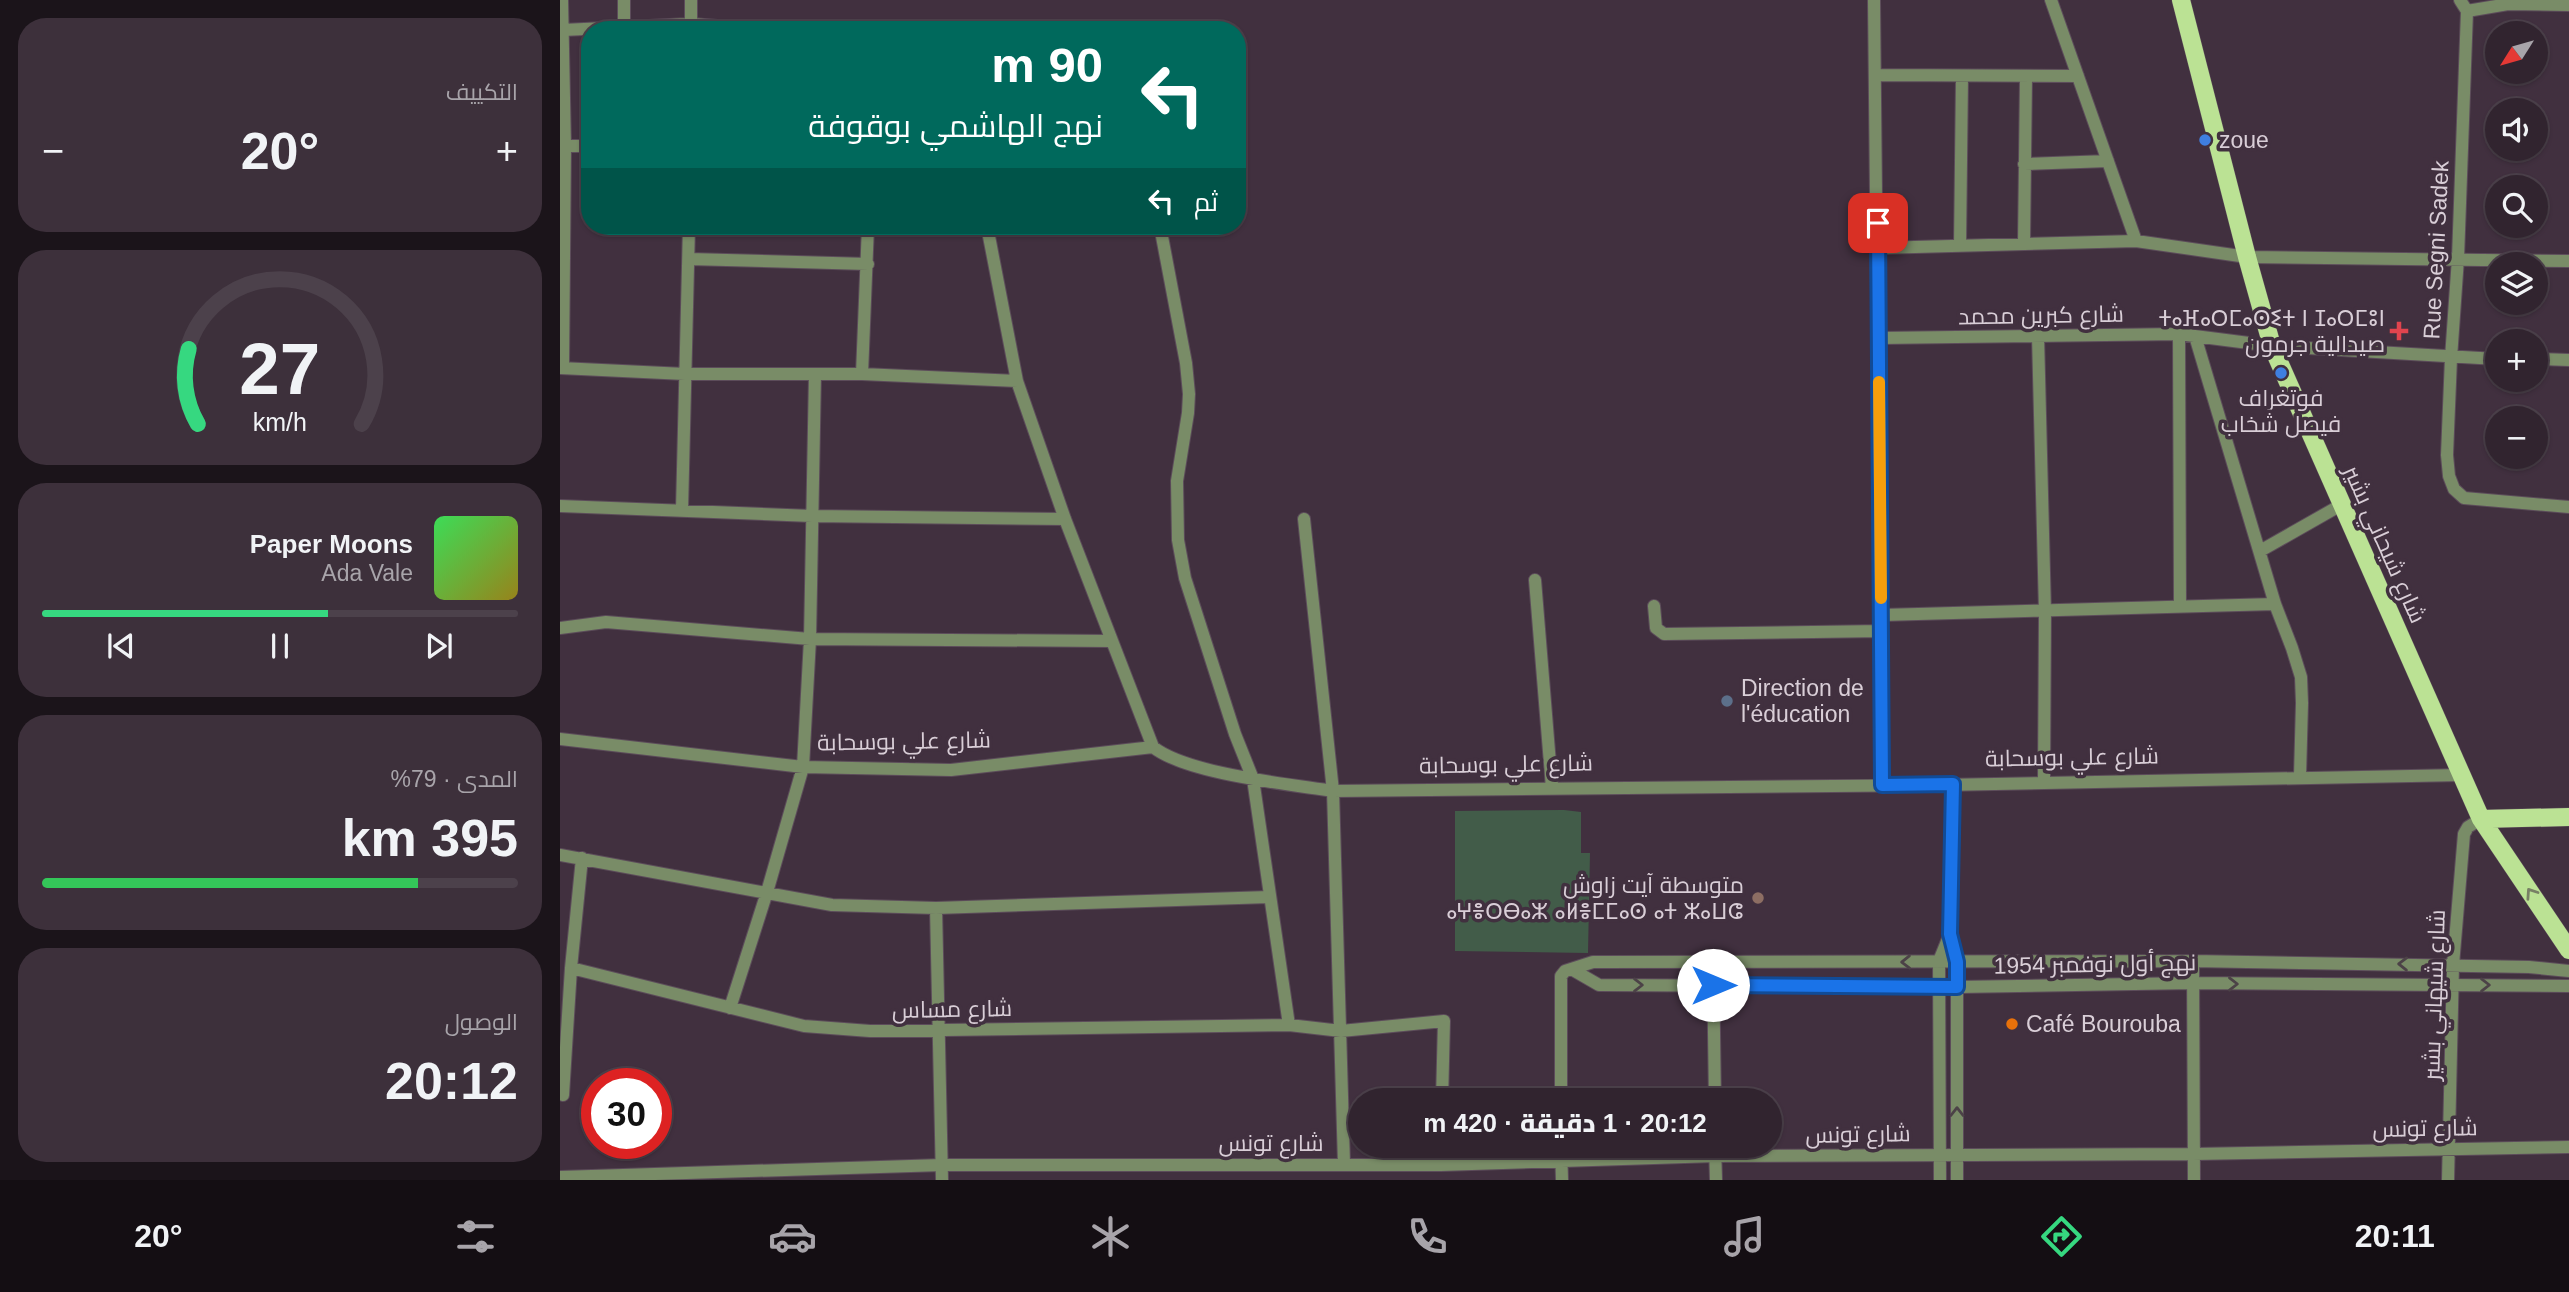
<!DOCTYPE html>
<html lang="ar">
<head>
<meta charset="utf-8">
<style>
	:root { --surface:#31242f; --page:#3d303b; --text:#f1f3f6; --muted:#a8a4aa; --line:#4c414b; --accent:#36d880 }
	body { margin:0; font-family:Helvetica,Cairo,"Noto Sans Tifinagh",sans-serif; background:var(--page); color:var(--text); direction:rtl; height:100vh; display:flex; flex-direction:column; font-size:26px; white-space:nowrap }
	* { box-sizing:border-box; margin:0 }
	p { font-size:23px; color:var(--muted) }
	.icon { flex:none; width:38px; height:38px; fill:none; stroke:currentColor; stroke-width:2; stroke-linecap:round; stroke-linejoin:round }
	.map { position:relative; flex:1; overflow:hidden; direction:ltr }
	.sheet { display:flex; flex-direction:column; gap:18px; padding:18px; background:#1b141a; width:560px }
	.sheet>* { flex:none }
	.guide { position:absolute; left:21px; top:21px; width:665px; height:214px; border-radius:28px; box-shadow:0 2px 5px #0004,0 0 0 2px var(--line); direction:rtl; background:#00695c; color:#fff; overflow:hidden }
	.needle { width:46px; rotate:233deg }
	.buttons { position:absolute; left:1925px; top:21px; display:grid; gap:14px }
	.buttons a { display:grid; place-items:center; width:63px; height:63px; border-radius:50%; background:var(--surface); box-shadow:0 2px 5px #0004,0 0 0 2px var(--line); font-size:35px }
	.speed { position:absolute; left:21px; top:1068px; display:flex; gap:14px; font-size:35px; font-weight:700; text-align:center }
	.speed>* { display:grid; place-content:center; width:91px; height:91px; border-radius:50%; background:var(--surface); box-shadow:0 2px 5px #0004,0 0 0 2px var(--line); line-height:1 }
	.speed .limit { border:10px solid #d22; background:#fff; color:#111 }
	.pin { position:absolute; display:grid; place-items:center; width:60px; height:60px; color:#fff; margin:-30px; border-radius:14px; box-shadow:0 4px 10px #0006 }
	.me { position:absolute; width:77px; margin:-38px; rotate:90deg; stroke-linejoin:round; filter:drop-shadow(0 0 5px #0008) }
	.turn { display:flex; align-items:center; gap:24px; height:147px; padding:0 28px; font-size:32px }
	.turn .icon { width:91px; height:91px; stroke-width:2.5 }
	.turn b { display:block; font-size:49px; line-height:60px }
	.then { display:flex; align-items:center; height:66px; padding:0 28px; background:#0003; gap:14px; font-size:26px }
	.big { font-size:52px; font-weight:800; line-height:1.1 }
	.sheet .widget { flex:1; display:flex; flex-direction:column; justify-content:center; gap:10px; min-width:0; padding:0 24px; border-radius:28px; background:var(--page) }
	.sheet .dial { align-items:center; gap:0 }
	.dial svg { height:182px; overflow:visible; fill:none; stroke:var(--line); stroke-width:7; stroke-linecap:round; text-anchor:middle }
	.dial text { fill:var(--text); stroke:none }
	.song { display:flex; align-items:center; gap:21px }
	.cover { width:84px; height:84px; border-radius:10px; background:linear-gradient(135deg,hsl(130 70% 55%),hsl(50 70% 35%)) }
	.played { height:7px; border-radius:4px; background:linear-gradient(90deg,var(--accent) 60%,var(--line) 60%) }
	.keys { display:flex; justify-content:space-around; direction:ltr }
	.heat { display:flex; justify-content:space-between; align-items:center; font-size:38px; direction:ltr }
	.charge { height:10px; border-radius:5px; background:linear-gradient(90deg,#34c759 79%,var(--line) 0) }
	.trip { position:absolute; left:788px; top:1088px; width:434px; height:70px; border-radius:35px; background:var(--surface); box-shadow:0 2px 5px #0004,0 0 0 2px var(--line); font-weight:800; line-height:70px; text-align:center; direction:rtl }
	.dock { display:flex; height:112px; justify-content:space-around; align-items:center; background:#140e13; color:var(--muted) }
	.dock .icon { width:49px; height:49px }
	.dock .current { color:var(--accent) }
	.dock b { font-size:32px; color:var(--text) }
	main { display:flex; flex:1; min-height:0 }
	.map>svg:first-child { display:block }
	.green { fill:#425c49 }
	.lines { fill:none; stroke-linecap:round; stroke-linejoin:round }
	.minor-casing { stroke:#5c4c5a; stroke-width:14 }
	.major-casing { stroke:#5c4c5a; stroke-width:19 }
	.minor { stroke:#798c67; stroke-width:12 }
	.major { stroke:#bbe294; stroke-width:18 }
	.oneway { stroke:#788065 }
	.oneway2 { stroke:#4c4247 }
	.route-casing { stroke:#114b97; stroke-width:18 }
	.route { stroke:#1a73e8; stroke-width:12 }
	.slow { stroke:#f59e0b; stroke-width:12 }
	.shop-dot { fill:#3f7fe0; stroke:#41303f; stroke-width:2.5 }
	.health-dot { fill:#e0444e; stroke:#41303f; stroke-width:2.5 }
	.service-dot { fill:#5c6f8a; stroke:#41303f; stroke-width:2.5 }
	.education-dot { fill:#8d6e63; stroke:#41303f; stroke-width:2.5 }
	.food-dot { fill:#e8710a; stroke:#41303f; stroke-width:2.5 }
	.labels { text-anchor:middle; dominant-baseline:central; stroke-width:7; stroke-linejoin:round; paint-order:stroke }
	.poi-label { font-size:23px; fill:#d9ced7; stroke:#41303f; text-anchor:start }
	.street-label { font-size:23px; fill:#d9ced7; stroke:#41303f }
</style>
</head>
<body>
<main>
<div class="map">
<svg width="2009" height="1180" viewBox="0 0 2009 1180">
	<rect width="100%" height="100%" fill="#41303f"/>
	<path class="green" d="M 1004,810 L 1021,812 L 1021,853 L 1030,853 L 1028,953 L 895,951 L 895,811 Z"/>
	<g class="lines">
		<defs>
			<path id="minor" d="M 2,0 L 5,146 L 3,368
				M 131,0 L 131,24
				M 1314,0 L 1322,785
				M 1491,0 L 1576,241
				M 1900,0 L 1907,11 L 1898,258 L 1891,358 L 1887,455 L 1889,476 L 1894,489 L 1904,498 L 2009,507
				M 1907,11 L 1948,4 L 2009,5
				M 64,26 L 64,0
				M 3,30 L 131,24 L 210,30
				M 1315,75 L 1518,76
				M 5,146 L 30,146
				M 1464,164 L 1548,161
				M 427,226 L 457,381 L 505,519 L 593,747
				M 600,226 L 626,363 L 629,394 L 628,413 L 617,481 L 618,540 L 625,578 L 675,734 L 693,779 L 729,1025
				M 1464,244 L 1466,76
				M 1400,246 L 1402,76
				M 1318,248 L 1576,241 L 1687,257 L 2009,261
				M 129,259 L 308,264
				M 1619,334 L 1620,607
				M 1478,336 L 1485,612 L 1484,781
				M 1635,336 L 1715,604 L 1732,648 L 1741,677 L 1742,703 L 1740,776
				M 1319,338 L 1619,334 L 1712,346 L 1937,359
				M 1976,359 L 2009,360
				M 0,368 L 125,374 L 302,374 L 457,381
				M 302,374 L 308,226
				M 0,506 L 252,516 L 505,519
				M 122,510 L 129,226
				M 744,519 L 773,791 L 784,1164
				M 1700,551 L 1781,505
				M 975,580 L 992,788
				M 1094,606 L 1096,628 L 1104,634 L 1322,631
				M 1322,615 L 1715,604
				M 0,628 L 46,622 L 250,639 L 552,641
				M 0,739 L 243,767 L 391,770 L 593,747 C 627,774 728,784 773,791 L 1383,785 L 1901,775
				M 1393,784 L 1390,934 L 1397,962 L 1397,1180
				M 0,855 L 272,905 L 376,908 L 709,897
				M 376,908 L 382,1180
				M 1633,961 L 1634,1180
				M 1153,964 L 1155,1101
				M 11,968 L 244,1026 L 310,1031 L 729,1025 L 781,1031 L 884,1021 L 882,1101
				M 1013,970 L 1039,985 L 1397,987 L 1633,983 L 2009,986
				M 170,1008 L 207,892 L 243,767 L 250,639 L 255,374
				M 3,1095 L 11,968 L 22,858
				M 1001,1101 L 1001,976 L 1005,971 L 1033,962 L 1633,961 L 1969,967 L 2009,971
				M 1001,1146 L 1002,1180
				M 1155,1146 L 1156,1180
				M 881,1165 L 882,1146
				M 0,1177 L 382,1165 L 881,1165 L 1155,1156 L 1634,1154 L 2009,1147
				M 1380,1180 L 1379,961 L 1390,934
				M 1888,1180 L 1893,965 L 1904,834 L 1908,827 L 1921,819"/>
			<path id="major" d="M 1621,0 L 1687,257 L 1712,346 L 1921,819 L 2009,950
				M 1921,819 L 2009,817"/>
		</defs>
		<use href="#minor" class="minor-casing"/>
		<use href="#major" class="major-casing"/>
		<use href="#minor" class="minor"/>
		<use href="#major" class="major"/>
	</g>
	<defs><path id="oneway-chevron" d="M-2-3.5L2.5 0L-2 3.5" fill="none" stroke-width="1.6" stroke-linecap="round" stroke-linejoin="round" transform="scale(1.75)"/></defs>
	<use class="oneway" href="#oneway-chevron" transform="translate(1971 893) rotate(-124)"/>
	<g class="oneway2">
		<use href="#oneway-chevron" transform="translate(1346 962) rotate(179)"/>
		<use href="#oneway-chevron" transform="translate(1843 964) rotate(-179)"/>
		<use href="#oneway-chevron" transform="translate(1673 984)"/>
		<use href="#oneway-chevron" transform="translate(1078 985)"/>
		<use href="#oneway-chevron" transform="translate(1925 985)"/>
		<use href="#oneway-chevron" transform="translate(1397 1112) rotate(-90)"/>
	</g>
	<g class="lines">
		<defs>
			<path id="route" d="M 1153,985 L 1397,987 L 1397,962 L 1390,934 L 1393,784 L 1322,785 L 1318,223"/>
		</defs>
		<use href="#route" class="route-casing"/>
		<use href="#route" class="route"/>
		<path class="slow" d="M 1319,382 L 1321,598"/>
	</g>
	<g class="shop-dot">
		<circle cx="1645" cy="140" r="7"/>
		<circle cx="1721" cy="373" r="7"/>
	</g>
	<path class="health-dot" d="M1835.5 320.5h7v7h7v7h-7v7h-7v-7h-7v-7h7z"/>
	<circle class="service-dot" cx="1167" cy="701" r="7"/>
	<circle class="education-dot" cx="1198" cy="898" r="7"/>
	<circle class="food-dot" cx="1452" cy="1024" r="7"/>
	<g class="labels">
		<g class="poi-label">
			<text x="1659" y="140">zoue</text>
			<text x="1825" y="318" text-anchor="end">ⵜⴰⴼⴰⵔⵎⴰⵙⵉⵜ ⵏ ⵊⴰⵔⵎⵓⵏ<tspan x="1825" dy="26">صيدالية جرمون</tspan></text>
			<text x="1721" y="398" text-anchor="middle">فوتغراف<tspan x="1721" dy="26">فيصل شخاب</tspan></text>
			<text x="1181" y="688">Direction de<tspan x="1181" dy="26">l'éducation</tspan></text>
			<text x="1184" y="885" text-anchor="end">متوسطة آيت زاوش<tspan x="1184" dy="26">ⴰⵖⴻⵔⴱⴰⵣ ⴰⵍⴻⵎⵎⴰⵙ ⴰⵜ ⵣⴰⵡⵛ</tspan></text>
			<text x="1466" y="1024">Café Bourouba</text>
		</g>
		<g class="street-label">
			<text transform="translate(1876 250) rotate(-87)">Rue Segni Sadek</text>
			<text transform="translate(1481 315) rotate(-1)">شارع كبرين محمد</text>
			<text transform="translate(1825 544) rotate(66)">شارع شيحاني بشير</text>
			<text transform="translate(344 741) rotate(-1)">شارع علي بوسحابة</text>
			<text transform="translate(1512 757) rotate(-1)">شارع علي بوسحابة</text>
			<text transform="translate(946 764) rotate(-1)">شارع علي بوسحابة</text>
			<text transform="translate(1535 964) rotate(-1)">نهج أول نوفمبر 1954</text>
			<text transform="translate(1874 995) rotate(-88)">شارع شيهاني بشير</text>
			<text transform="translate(392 1009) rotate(-1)">شارع مساس</text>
			<text transform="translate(1865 1128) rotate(-1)">شارع تونس</text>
			<text transform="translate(1298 1134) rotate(-1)">شارع تونس</text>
			<text x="711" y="1143">شارع تونس</text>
		</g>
	</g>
</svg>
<div class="buttons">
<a><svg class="needle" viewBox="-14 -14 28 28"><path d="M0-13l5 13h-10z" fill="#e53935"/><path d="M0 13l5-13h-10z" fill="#a8a4aa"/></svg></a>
<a><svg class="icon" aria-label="sound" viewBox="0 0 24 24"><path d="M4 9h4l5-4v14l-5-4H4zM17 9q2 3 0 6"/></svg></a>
<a><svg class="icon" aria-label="search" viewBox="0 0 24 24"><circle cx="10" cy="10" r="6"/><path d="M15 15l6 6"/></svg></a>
<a><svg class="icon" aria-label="layers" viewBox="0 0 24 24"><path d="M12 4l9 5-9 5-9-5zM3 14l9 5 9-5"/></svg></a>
<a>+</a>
<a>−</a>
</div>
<div class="speed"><div class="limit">30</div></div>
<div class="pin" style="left:1318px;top:223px;background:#d93025"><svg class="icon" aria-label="arrive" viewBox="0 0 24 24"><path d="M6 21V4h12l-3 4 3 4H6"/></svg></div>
<svg class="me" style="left:1153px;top:985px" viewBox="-20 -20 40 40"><circle r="19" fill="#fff"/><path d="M0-13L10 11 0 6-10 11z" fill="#1a73e8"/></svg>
<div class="trip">20:12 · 1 دقيقة · 420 m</div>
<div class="guide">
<div class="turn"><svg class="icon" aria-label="left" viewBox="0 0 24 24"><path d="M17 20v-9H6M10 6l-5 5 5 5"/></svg><div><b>90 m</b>نهج الهاشمي بوقوفة</div></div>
<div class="then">ثم<svg class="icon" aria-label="left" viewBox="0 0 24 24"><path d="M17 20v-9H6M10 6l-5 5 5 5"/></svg></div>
</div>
</div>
<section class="sheet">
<div class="widget"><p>التكييف</p>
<div class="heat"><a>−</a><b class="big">20°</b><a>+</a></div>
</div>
<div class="widget dial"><svg viewBox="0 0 100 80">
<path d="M14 69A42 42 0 1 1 86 69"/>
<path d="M14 69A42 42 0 0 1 10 36" stroke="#36d880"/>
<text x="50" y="56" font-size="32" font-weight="700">27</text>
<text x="50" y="72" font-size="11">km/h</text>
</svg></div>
<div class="widget">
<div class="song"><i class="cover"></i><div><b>Paper Moons</b><p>Ada Vale</p></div></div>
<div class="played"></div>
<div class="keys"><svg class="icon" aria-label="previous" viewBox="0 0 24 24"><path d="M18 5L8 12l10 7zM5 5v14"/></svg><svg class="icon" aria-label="pause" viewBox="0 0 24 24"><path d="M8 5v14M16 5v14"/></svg><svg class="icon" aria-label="next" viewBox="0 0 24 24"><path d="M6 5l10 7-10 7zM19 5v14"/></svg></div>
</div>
<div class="widget"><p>المدى · 79%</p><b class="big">395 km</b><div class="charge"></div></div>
<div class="widget"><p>الوصول</p><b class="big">20:12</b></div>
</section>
</main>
<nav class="dock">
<b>20:11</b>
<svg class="icon current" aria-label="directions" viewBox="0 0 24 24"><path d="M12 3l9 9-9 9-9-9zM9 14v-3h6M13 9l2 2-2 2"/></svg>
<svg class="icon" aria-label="music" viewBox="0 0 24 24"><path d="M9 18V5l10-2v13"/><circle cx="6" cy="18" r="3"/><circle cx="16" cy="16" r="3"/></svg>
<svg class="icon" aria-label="phone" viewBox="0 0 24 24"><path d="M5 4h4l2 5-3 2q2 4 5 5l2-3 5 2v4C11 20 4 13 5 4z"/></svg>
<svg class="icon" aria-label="climate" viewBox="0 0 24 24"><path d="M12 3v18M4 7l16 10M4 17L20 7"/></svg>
<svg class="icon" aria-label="car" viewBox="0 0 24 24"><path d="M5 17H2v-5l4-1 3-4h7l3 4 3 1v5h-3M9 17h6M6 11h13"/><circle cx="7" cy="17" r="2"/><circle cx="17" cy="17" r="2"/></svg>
<svg class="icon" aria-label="filters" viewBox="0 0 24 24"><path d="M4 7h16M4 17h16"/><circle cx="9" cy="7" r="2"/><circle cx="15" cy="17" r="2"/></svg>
<b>20°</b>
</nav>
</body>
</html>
